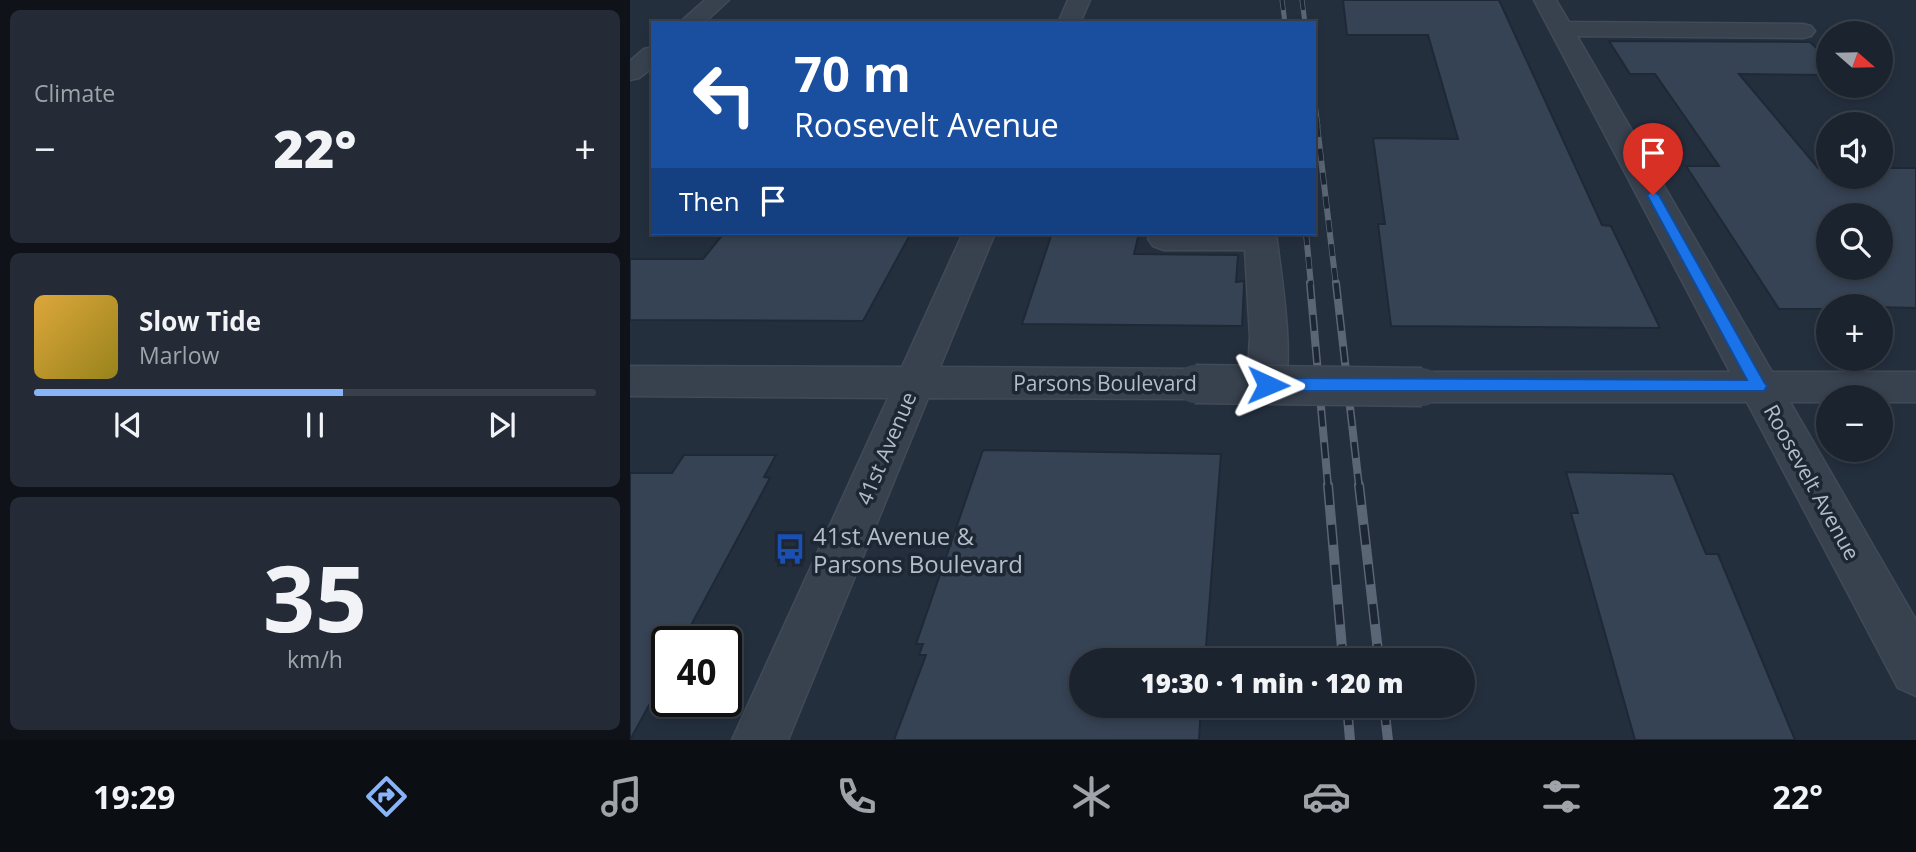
<!DOCTYPE html>
<html lang="en">
<head>
<meta charset="utf-8">
<style>
	:root { --surface:#1b232e; --page:#242b36; --text:#f1f3f6; --muted:#a0a4aa; --line:#39404a; --accent:#8ab4f8 }
	body { margin:0; font-family:"Open Sans",sans-serif; background:var(--page); color:var(--text); height:100vh; display:flex; flex-direction:column; font-size:26px; white-space:nowrap }
	* { box-sizing:border-box; margin:0 }
	p { font-size:23px; color:var(--muted) }
	.icon { flex:none; width:38px; height:38px; fill:none; stroke:currentColor; stroke-width:2; stroke-linecap:round; stroke-linejoin:round }
	.map { position:relative; flex:1; overflow:hidden }
	.sheet { display:flex; flex-direction:column; gap:10px; padding:10px; background:#0f1319; width:630px }
	.sheet>* { flex:none }
	.banner { position:absolute; left:21px; top:21px; width:665px; height:214px; border-radius:0px; box-shadow:0 4px 10px #0003,0 0 0 2px var(--line); background:#1a4fa0; color:#fff; overflow:hidden }
	.needle { width:46px; rotate:110deg }
	.buttons { position:absolute; left:1186px; top:21px; display:grid; gap:14px }
	.buttons a { display:grid; place-items:center; width:77px; height:77px; border-radius:50%; background:var(--surface); box-shadow:0 4px 10px #0003,0 0 0 2px var(--line); font-size:35px }
	.speed { position:absolute; left:21px; top:626px; display:flex; gap:14px; font-size:35px; font-weight:700; text-align:center }
	.speed>* { display:grid; place-content:center; width:91px; height:91px; border-radius:50%; background:var(--surface); box-shadow:0 4px 10px #0003,0 0 0 2px var(--line); line-height:1 }
	.speed .limit { border:4px solid #111; border-radius:10px; background:#fff; color:#111 }
	.pin { position:absolute; display:grid; place-items:center; width:60px; height:60px; color:#fff; margin:-72px -30px; border-radius:50% 50% 50% 0; rotate:-45deg; box-shadow:0 0 7px #0007 }
	.pin .icon { rotate:45deg }
	.me { position:absolute; width:77px; margin:-38px; rotate:91deg; stroke-linejoin:round; filter:drop-shadow(0 0 5px #0008) }
	.turn { display:flex; align-items:center; gap:24px; height:147px; padding:0 28px; font-size:32px }
	.turn .icon { width:91px; height:91px; stroke-width:2.5 }
	.turn b { display:block; font-size:49px; line-height:60px }
	.then { display:flex; align-items:center; height:66px; padding:0 28px; background:#0003; gap:14px; font-size:26px }
	.big { font-size:52px; font-weight:800; line-height:1.1 }
	.sheet .tile { flex:1; display:flex; flex-direction:column; justify-content:center; gap:10px; min-width:0; padding:0 24px; border-radius:10px; background:var(--page) }
	.sheet .dial { align-items:center; gap:0 }
	.dial b { font-size:91px; line-height:1 }
	.song { display:flex; align-items:center; gap:21px }
	.cover { width:84px; height:84px; border-radius:10px; background:linear-gradient(135deg,hsl(40 70% 55%),hsl(50 70% 35%)) }
	.played { height:7px; border-radius:4px; background:linear-gradient(90deg,var(--accent) 55%,var(--line) 55%) }
	.keys { display:flex; justify-content:space-around; direction:ltr }
	.heat { display:flex; justify-content:space-between; align-items:center; font-size:38px; direction:ltr }
	.trip { position:absolute; left:439px; top:648px; width:406px; height:70px; border-radius:35px; background:var(--surface); box-shadow:0 4px 10px #0003,0 0 0 2px var(--line); font-weight:800; line-height:70px; text-align:center }
	.tabs { display:flex; height:112px; justify-content:space-around; align-items:center; background:#0b0e12; color:var(--muted) }
	.tabs .icon { width:49px; height:49px }
	.tabs .current { color:var(--accent) }
	.tabs b { font-size:32px; color:var(--text) }
	main { display:flex; flex:1; min-height:0 }
	.map>svg:first-child { display:block }
	.building { fill:#364354; stroke:#1f2835; stroke-width:2; fill-rule:evenodd }
	.lines { fill:none; stroke-linecap:round; stroke-linejoin:round }
	.minor-casing { stroke:#414a57; stroke-width:3 }
	.minor { fill:#38414e; fill-rule:evenodd }
	.rail-far3-casing { stroke:#5a6575; stroke-width:5 }
	.rail-far2-casing { stroke:#5a6575; stroke-width:6 }
	.rail-far1-casing { stroke:#5a6575; stroke-width:8 }
	.rail-casing { stroke:#5a6575; stroke-width:10 }
	.rail-far3 { stroke:#1d2633; stroke-width:3.5; stroke-dasharray:10; stroke-linecap:butt }
	.rail-far2 { stroke:#1d2633; stroke-width:4.5; stroke-dasharray:12; stroke-linecap:butt }
	.rail-far1 { stroke:#1d2633; stroke-width:5; stroke-dasharray:16; stroke-linecap:butt }
	.rail { stroke:#1d2633; stroke-width:7; stroke-dasharray:20; stroke-linecap:butt }
	.minor-bridge-casing { stroke:#414a57; stroke-width:41; stroke-linecap:butt }
	.minor-bridge { stroke:#38414e; stroke-width:38 }
	.route { fill:#1a73e8; stroke:#114b97; stroke-width:2 }
	.labels { text-anchor:middle; dominant-baseline:central; stroke-width:7; stroke-linejoin:round; paint-order:stroke }
	.street-label { font-size:21px; fill:#b4bcc9; stroke:#1d2633 }
	.near-poi-label { font-size:24px; fill:#b4bcc9; stroke:#1d2633; text-anchor:start }
</style>
</head>
<body>
<main>
<section class="sheet">
<div class="tile"><p>Climate</p>
<div class="heat"><a>−</a><b class="big">22°</b><a>+</a></div>
</div>
<div class="tile">
<div class="song"><i class="cover"></i><div><b>Slow Tide</b><p>Marlow</p></div></div>
<div class="played"></div>
<div class="keys"><svg class="icon" aria-label="previous" viewBox="0 0 24 24"><path d="M18 5L8 12l10 7zM5 5v14"/></svg><svg class="icon" aria-label="pause" viewBox="0 0 24 24"><path d="M8 5v14M16 5v14"/></svg><svg class="icon" aria-label="next" viewBox="0 0 24 24"><path d="M6 5l10 7-10 7zM19 5v14"/></svg></div>
</div>
<div class="tile dial"><b>35</b><p>km/h</p></div>
</section>
<div class="map">
<svg width="1286" height="740" viewBox="0 0 1286 740">
	<rect width="100%" height="100%" fill="#242f3e"/>
	<path class="building" d="M 713,0 L 869,0 L 972,225 L 981,226 L 1030,328 L 761,326 L 748,224 L 755,224 L 743,138 L 828,139 L 798,35 L 717,35 Z
		M 979,41 L 1180,42 L 1199,60 L 1199,75 L 1109,74 L 1188,168 L 1199,168 L 1199,177 L 1251,177 L 1251,168 L 1286,168 L 1286,308 L 1199,306 L 1199,309 L 1149,309 L 1056,166 L 1089,166 L 1025,74 L 1000,74 ZM 1199,215 L 1251,215 L 1251,268 L 1199,268 Z
		M 94,233 L 281,233 L 233,321 L 0,320 L 0,259 L 73,259 Z
		M 422,233 L 509,233 L 504,254 L 608,255 L 606,282 L 614,281 L 614,286 L 612,326 L 392,324 Z
		M 353,450 L 591,454 L 575,660 L 452,660 L 452,705 L 571,705 L 569,740 L 264,740 L 296,655 L 289,655 L 293,644 L 286,644 Z
		M 54,455 L 146,455 L 134,477 L 140,478 L 52,642 L 37,642 L 37,672 L 0,740 L 0,473 L 42,473 Z
		M 936,472 L 1043,474 L 1076,554 L 1088,554 L 1165,740 L 1005,740 L 941,513 L 948,513 Z"/>
	<g class="lines">
		<defs>
			<path id="minor" d="M 75,0 L 99,0 L 74,23 L 49,23 Z
				M 438,0 L 460,0 L 450,23 L 428,23 Z
				M 904,0 L 926,0 L 939,22 L 1173,24 L 1181,26 L 1185,31 L 1181,36 L 1173,38 L 947,36 L 1142,372 L 1286,372 L 1286,402 L 1251,402 L 1251,397 L 1199,397 L 1199,402 L 1160,402 L 1286,620 L 1286,696 L 1268,688 L 1117,402 L 792,402 L 778,398 L 772,387 L 778,376 L 792,372 L 1100,372 Z
				M 23,47 L 23,67 L 9,78 L 0,80 L 0,61 L 14,49 Z
				M 333,233 L 365,233 L 310,367 L 565,369 L 579,373 L 585,384 L 579,395 L 565,399 L 298,398 L 158,740 L 102,740 L 258,398 L 0,396 L 0,366 L 272,367 Z
				M 522,233 L 646,233 C 650,269 667,366 651,396 L 637,400 L 623,396 L 617,385 L 620,337 L 615,250 L 534,250 L 523,246 L 518,239 Z"/>
		</defs>
		<use href="#minor" class="minor-casing"/>
		<use href="#minor" class="minor"/>
		<defs>
			<path id="rail-far3" d="M 652,0 L 655,23
				M 672,0 L 675,23
				M 684,96 L 688,126"/>
			<path id="rail-far2" d="M 687,125 L 706,285
				M 676,233 L 681,285"/>
			<path id="rail-far1" d="M 680,283 L 698,486
				M 706,283 L 729,486"/>
			<path id="rail" d="M 698,485 L 713,660
				M 729,485 L 749,660
				M 717,705 L 720,740
				M 754,705 L 758,740"/>
		</defs>
		<use href="#rail-far3" class="rail-far3-casing"/>
		<use href="#rail-far2" class="rail-far2-casing"/>
		<use href="#rail-far1" class="rail-far1-casing"/>
		<use href="#rail" class="rail-casing"/>
		<use href="#rail-far3" class="rail-far3"/>
		<use href="#rail-far2" class="rail-far2"/>
		<use href="#rail-far1" class="rail-far1"/>
		<use href="#rail" class="rail"/>
		<defs>
			<path id="minor-bridge" d="M 565,384 L 792,387"/>
		</defs>
		<use href="#minor-bridge" class="minor-bridge-casing"/>
		<use href="#minor-bridge" class="minor-bridge"/>
	</g>
	<path class="route" d="M 1023,191 L 1029,195 L 1134,382 L 1137,386 L 1134,391 L 638,391 L 629,385 L 638,378 L 1117,380 L 1017,195 Z"/>
	<defs>
		<symbol id="bus-bare" viewBox="-9 -9 18 18"><path d="M-5-6H5V4H4V6H2V4H-2V6H-4V4H-5ZM-3.5-4V0h7V-4ZM-3.5 1.2v1.5H-2V1.2ZM2 1.2v1.5H3.5V1.2Z" fill="#1a4fb4" stroke="#1d2633" stroke-width="2.5" paint-order="stroke"/></symbol>
	</defs>
	<g fill-rule="evenodd">
		<use href="#bus-bare" x="138" y="527" width="44" height="44"/>
	</g>
	<g class="labels">
		<g class="street-label">
			<text x="475" y="383">Parsons Boulevard</text>
			<text transform="translate(256 448) rotate(-67)">41st Avenue</text>
			<text transform="translate(1182 482) rotate(61)">Roosevelt Avenue</text>
		</g>
		<g class="near-poi-label">
			<text x="183" y="535">41st Avenue &amp;<tspan x="183" dy="28">Parsons Boulevard</tspan></text>
		</g>
	</g>
</svg>
<div class="buttons">
<a><svg class="needle" viewBox="-14 -14 28 28"><path d="M0-13l5 13h-10z" fill="#e53935"/><path d="M0 13l5-13h-10z" fill="#a0a4aa"/></svg></a>
<a><svg class="icon" aria-label="sound" viewBox="0 0 24 24"><path d="M4 9h4l5-4v14l-5-4H4zM17 9q2 3 0 6"/></svg></a>
<a><svg class="icon" aria-label="search" viewBox="0 0 24 24"><circle cx="10" cy="10" r="6"/><path d="M15 15l6 6"/></svg></a>
<a>+</a>
<a>−</a>
</div>
<div class="speed"><div class="limit">40</div></div>
<div class="pin" style="left:1023px;top:195px;background:#d93025"><svg class="icon" aria-label="arrive" viewBox="0 0 24 24"><path d="M6 21V4h12l-3 4 3 4H6"/></svg></div>
<svg class="me" style="left:638px;top:385px" viewBox="-20 -20 40 40"><path d="M0-17L14 15 0 8-14 15z" fill="#1a73e8" stroke="#fff" stroke-width="4"/></svg>
<div class="trip">19:30 · 1 min · 120 m</div>
<div class="banner">
<div class="turn"><svg class="icon" aria-label="left" viewBox="0 0 24 24"><path d="M17 20v-9H6M10 6l-5 5 5 5"/></svg><div><b>70 m</b>Roosevelt Avenue</div></div>
<div class="then">Then<svg class="icon" aria-label="arrive" viewBox="0 0 24 24"><path d="M6 21V4h12l-3 4 3 4H6"/></svg></div>
</div>
</div>
</main>
<nav class="tabs">
<b>19:29</b>
<svg class="icon current" aria-label="directions" viewBox="0 0 24 24"><path d="M12 3l9 9-9 9-9-9zM9 14v-3h6M13 9l2 2-2 2"/></svg>
<svg class="icon" aria-label="music" viewBox="0 0 24 24"><path d="M9 18V5l10-2v13"/><circle cx="6" cy="18" r="3"/><circle cx="16" cy="16" r="3"/></svg>
<svg class="icon" aria-label="phone" viewBox="0 0 24 24"><path d="M5 4h4l2 5-3 2q2 4 5 5l2-3 5 2v4C11 20 4 13 5 4z"/></svg>
<svg class="icon" aria-label="climate" viewBox="0 0 24 24"><path d="M12 3v18M4 7l16 10M4 17L20 7"/></svg>
<svg class="icon" aria-label="car" viewBox="0 0 24 24"><path d="M5 17H2v-5l4-1 3-4h7l3 4 3 1v5h-3M9 17h6M6 11h13"/><circle cx="7" cy="17" r="2"/><circle cx="17" cy="17" r="2"/></svg>
<svg class="icon" aria-label="filters" viewBox="0 0 24 24"><path d="M4 7h16M4 17h16"/><circle cx="9" cy="7" r="2"/><circle cx="15" cy="17" r="2"/></svg>
<b>22°</b>
</nav>
</body>
</html>
